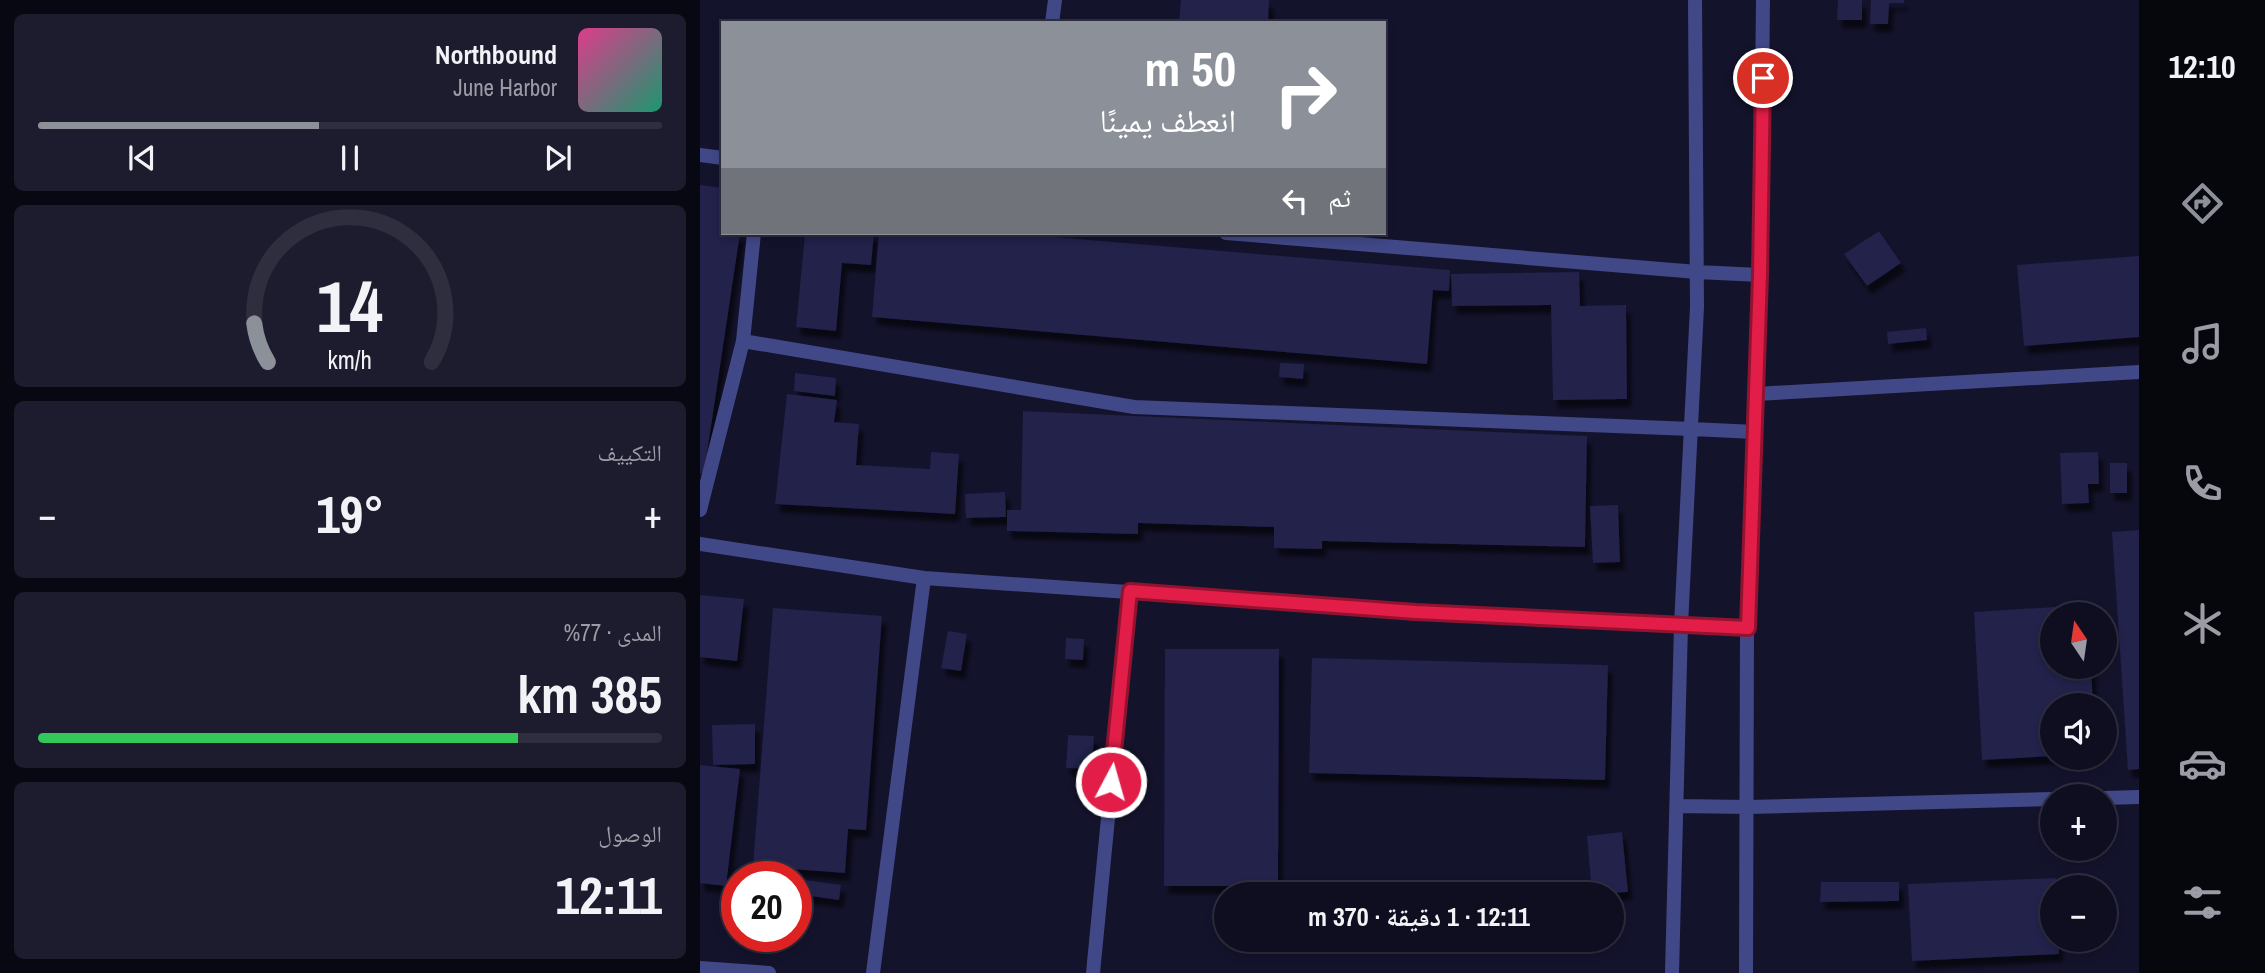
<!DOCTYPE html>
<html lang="ar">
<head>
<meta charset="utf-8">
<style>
	:root { --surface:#0f0e21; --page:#1d1c2e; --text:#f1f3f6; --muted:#9b9ca5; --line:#2f2e3f; --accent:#8c9099 }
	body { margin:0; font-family:"Archivo Narrow","Noto Naskh Arabic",sans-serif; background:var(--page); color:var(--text); direction:rtl; height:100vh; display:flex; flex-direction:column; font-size:26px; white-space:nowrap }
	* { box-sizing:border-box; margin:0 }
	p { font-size:23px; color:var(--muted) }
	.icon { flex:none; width:38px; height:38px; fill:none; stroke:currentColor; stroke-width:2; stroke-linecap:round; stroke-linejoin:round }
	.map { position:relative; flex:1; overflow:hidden; direction:ltr }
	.panel { display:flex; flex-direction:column; gap:14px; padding:14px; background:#080812; width:700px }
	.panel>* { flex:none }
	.hud { position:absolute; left:21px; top:21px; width:665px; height:214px; border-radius:0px; box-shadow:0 4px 10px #0003,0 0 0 2px var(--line); direction:rtl; background:#8c9099; color:#fff; overflow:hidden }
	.needle { width:46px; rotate:347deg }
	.buttons { position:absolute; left:1340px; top:602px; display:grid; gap:14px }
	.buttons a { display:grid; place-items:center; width:77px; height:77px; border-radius:50%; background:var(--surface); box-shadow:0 4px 10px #0003,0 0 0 2px var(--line); font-size:35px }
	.speed { position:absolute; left:21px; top:861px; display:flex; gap:14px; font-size:35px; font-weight:700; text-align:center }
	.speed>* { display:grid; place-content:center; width:91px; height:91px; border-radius:50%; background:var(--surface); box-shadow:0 4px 10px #0003,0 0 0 2px var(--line); line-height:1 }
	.speed .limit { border:10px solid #d22; background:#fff; color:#111 }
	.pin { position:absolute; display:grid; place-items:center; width:60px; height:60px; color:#fff; margin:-30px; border:4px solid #fff; border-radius:50%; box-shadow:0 2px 7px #0007 }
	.me { position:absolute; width:77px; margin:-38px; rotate:6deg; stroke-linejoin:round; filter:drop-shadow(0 0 5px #0008) }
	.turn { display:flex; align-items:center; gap:24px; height:147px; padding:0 35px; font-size:32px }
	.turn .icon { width:91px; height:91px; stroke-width:2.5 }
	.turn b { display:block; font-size:49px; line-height:60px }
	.then { display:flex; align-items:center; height:66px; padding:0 35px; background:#0003; gap:14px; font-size:26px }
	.big { font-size:52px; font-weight:800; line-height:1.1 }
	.panel .widget { flex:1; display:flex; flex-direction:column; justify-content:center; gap:10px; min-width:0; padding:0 24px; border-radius:10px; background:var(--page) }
	.panel .dial { align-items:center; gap:0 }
	.dial svg { height:182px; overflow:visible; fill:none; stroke:var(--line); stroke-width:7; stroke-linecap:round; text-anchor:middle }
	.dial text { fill:var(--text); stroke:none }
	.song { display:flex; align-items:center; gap:21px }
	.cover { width:84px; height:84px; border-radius:10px; background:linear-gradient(135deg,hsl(330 70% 55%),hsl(160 70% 35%)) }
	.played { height:7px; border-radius:4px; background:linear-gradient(90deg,var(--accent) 45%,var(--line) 45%) }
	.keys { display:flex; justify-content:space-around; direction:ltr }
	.heat { display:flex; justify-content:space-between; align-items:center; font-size:38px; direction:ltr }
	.charge { height:10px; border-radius:5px; background:linear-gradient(90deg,#34c759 77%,var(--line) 0) }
	.trip { position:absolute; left:514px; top:882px; width:410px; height:70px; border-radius:35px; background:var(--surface); box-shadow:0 4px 10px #0003,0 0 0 2px var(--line); font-weight:800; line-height:70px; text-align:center; direction:rtl }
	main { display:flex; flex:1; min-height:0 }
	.tab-bar { display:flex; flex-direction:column; width:126px; justify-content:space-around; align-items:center; background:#06060d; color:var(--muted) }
	.tab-bar .icon { width:49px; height:49px }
	.tab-bar .current { color:var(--accent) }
	.tab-bar b { font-size:32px; color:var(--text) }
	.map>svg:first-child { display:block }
	.building { fill:#23204c; filter:url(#shadow) }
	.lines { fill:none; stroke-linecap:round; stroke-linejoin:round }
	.service { stroke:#414888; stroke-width:14 }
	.minor { stroke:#414888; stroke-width:14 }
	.route-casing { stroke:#92132f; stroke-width:18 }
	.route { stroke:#e11d48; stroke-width:12 }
</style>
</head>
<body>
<main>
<nav class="tab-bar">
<b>12:10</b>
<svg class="icon current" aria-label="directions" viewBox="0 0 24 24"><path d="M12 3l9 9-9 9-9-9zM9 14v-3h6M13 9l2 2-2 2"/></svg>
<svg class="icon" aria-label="music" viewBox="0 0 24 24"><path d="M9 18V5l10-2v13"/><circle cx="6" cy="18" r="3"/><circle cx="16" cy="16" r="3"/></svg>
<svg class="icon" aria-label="phone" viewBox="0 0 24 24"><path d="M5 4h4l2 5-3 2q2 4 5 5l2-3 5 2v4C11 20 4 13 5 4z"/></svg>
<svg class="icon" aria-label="climate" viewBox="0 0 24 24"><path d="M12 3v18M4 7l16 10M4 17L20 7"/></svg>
<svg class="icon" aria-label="car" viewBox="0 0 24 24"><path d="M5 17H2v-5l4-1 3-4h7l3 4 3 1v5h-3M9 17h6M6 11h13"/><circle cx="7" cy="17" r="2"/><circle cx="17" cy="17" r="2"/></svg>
<svg class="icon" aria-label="filters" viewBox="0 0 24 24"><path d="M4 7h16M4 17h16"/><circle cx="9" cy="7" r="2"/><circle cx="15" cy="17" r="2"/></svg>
</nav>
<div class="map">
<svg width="1439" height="973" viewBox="0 0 1439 973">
	<defs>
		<filter id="shadow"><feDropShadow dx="4.5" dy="8" stdDeviation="2" flood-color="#0009"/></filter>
	</defs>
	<rect width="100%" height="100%" fill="#14132c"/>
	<path class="building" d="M 481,0 L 569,0 L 568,23 L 479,23 Z
		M 1138,0 L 1162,0 L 1162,20 L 1137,20 Z
		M 1171,0 L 1204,0 L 1204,3 L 1189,3 L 1188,24 L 1170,24 Z
		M 0,185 L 23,188 L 23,233 L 40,233 L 4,473 L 0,473 Z
		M 1179,231 L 1201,263 L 1167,286 L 1144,254 Z
		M 124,233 L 174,233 L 171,265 L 142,263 L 136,331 L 96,327 L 105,235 L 123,237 Z
		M 179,233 L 306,233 L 750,270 L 749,291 L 733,290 L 727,364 L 172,317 Z
		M 1439,256 L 1439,337 L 1324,346 L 1317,265 Z
		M 879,272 L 880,306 L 926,305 L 927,399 L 853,400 L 851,305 L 752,306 L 751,274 Z
		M 1226,328 L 1227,340 L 1188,344 L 1187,332 Z
		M 580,363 L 604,364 L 603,379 L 579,377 Z
		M 95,373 L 136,378 L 135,396 L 94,391 Z
		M 87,394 L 137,400 L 134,422 L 159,424 L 156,465 L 230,469 L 231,452 L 259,454 L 255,514 L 75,504 Z
		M 323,411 L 887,436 L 885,547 L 622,541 L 622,549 L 574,548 L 574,527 L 438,523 L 438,534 L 307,531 L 307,510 L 321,510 Z
		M 1398,452 L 1399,484 L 1388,484 L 1389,503 L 1362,504 L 1360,453 Z
		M 1410,463 L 1427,463 L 1427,493 L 1410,493 Z
		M 305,492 L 306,517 L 266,518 L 265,494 Z
		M 918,505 L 920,562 L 893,563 L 890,506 Z
		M 1439,530 L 1439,769 L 1428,770 L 1412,532 Z
		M 0,595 L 44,599 L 37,661 L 0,657 Z
		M 1387,605 L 1388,614 L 1353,614 L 1353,667 L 1391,667 L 1393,705 L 1353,705 L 1353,756 L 1282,760 L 1274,612 Z
		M 73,608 L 182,616 L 166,830 L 148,829 L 145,873 L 53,866 Z
		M 248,631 L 267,634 L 261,671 L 241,668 Z
		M 366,638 L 384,639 L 383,660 L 365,659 Z
		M 465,649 L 579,649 L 578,886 L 464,886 Z
		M 612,658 L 908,665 L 905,780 L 609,773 Z
		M 55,724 L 55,764 L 13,765 L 12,725 Z
		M 368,735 L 394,736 L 392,769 L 366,768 Z
		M 0,765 L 40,769 L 26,886 L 0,883 Z
		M 922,832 L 928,892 L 892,894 L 887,836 Z
		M 48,872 L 72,875 L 72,877 L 47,877 Z
		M 1356,878 L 1356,887 L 1353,887 L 1353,940 L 1358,940 L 1359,954 L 1212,961 L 1208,884 Z
		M 96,879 L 141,885 L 139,900 L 96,894 Z
		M 1121,882 L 1199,882 L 1199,901 L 1120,902 Z"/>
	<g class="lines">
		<path class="service" d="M 352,23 L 355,0
			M 0,155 L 23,158
			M 526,233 L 997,272
			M 43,341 L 434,407 L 992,429
			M 1056,394 L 1439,372
			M 0,510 L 43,341 L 54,233
			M 0,544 L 224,578 L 716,612 L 981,625
			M 1405,798 L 1439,797
			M 1048,807 L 1353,799
			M 0,968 L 69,973
			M 173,973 L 224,578
			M 393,973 L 430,591"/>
		<path class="minor" d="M 997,272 L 1060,275
			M 992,429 L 1055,432
			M 981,625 L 1047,628
			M 978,806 L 1048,807
			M 972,973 L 981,625 L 997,307 L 995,0
			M 1046,973 L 1047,628 L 1060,275 L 1063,0"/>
	</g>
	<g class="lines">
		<defs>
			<path id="route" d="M 411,782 L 430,591 L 716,612 L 1048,628 L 1060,275 L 1063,78"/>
		</defs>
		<use href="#route" class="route-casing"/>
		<use href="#route" class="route"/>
	</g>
</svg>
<div class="buttons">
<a><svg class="needle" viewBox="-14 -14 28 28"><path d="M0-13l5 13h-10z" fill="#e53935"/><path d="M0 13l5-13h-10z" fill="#9b9ca5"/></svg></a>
<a><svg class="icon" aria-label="sound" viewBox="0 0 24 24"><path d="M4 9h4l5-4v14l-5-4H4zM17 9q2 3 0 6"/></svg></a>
<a>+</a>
<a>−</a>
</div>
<div class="speed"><div class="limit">20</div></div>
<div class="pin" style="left:1063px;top:78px;background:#d93025"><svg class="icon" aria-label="arrive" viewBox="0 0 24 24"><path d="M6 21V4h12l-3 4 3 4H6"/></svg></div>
<svg class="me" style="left:411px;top:782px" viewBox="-20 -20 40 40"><circle r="17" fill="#e11d48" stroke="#fff" stroke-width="3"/><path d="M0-11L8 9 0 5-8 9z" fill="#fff"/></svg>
<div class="trip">12:11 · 1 دقيقة · 370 m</div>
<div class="hud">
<div class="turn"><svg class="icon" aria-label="right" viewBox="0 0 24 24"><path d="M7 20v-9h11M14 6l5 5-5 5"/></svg><div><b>50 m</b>انعطف يمينًا</div></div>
<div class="then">ثم<svg class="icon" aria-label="left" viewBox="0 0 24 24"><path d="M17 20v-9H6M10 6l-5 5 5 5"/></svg></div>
</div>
</div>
<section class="panel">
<div class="widget">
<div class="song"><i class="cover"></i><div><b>Northbound</b><p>June Harbor</p></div></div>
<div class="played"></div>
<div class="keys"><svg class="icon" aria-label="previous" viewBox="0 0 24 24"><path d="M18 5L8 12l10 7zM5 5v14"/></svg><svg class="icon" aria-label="pause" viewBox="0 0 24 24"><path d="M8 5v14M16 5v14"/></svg><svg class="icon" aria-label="next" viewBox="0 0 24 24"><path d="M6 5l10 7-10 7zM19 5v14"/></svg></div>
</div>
<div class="widget dial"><svg viewBox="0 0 100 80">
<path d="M14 69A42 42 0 1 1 86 69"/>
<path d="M14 69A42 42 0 0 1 8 52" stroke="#8c9099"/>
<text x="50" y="56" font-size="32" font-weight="700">14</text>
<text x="50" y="72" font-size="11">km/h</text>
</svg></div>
<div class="widget"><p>التكييف</p>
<div class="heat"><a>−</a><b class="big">19°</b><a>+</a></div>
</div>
<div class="widget"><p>المدى · 77%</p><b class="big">385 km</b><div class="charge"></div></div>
<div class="widget"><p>الوصول</p><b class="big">12:11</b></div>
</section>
</main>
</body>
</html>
